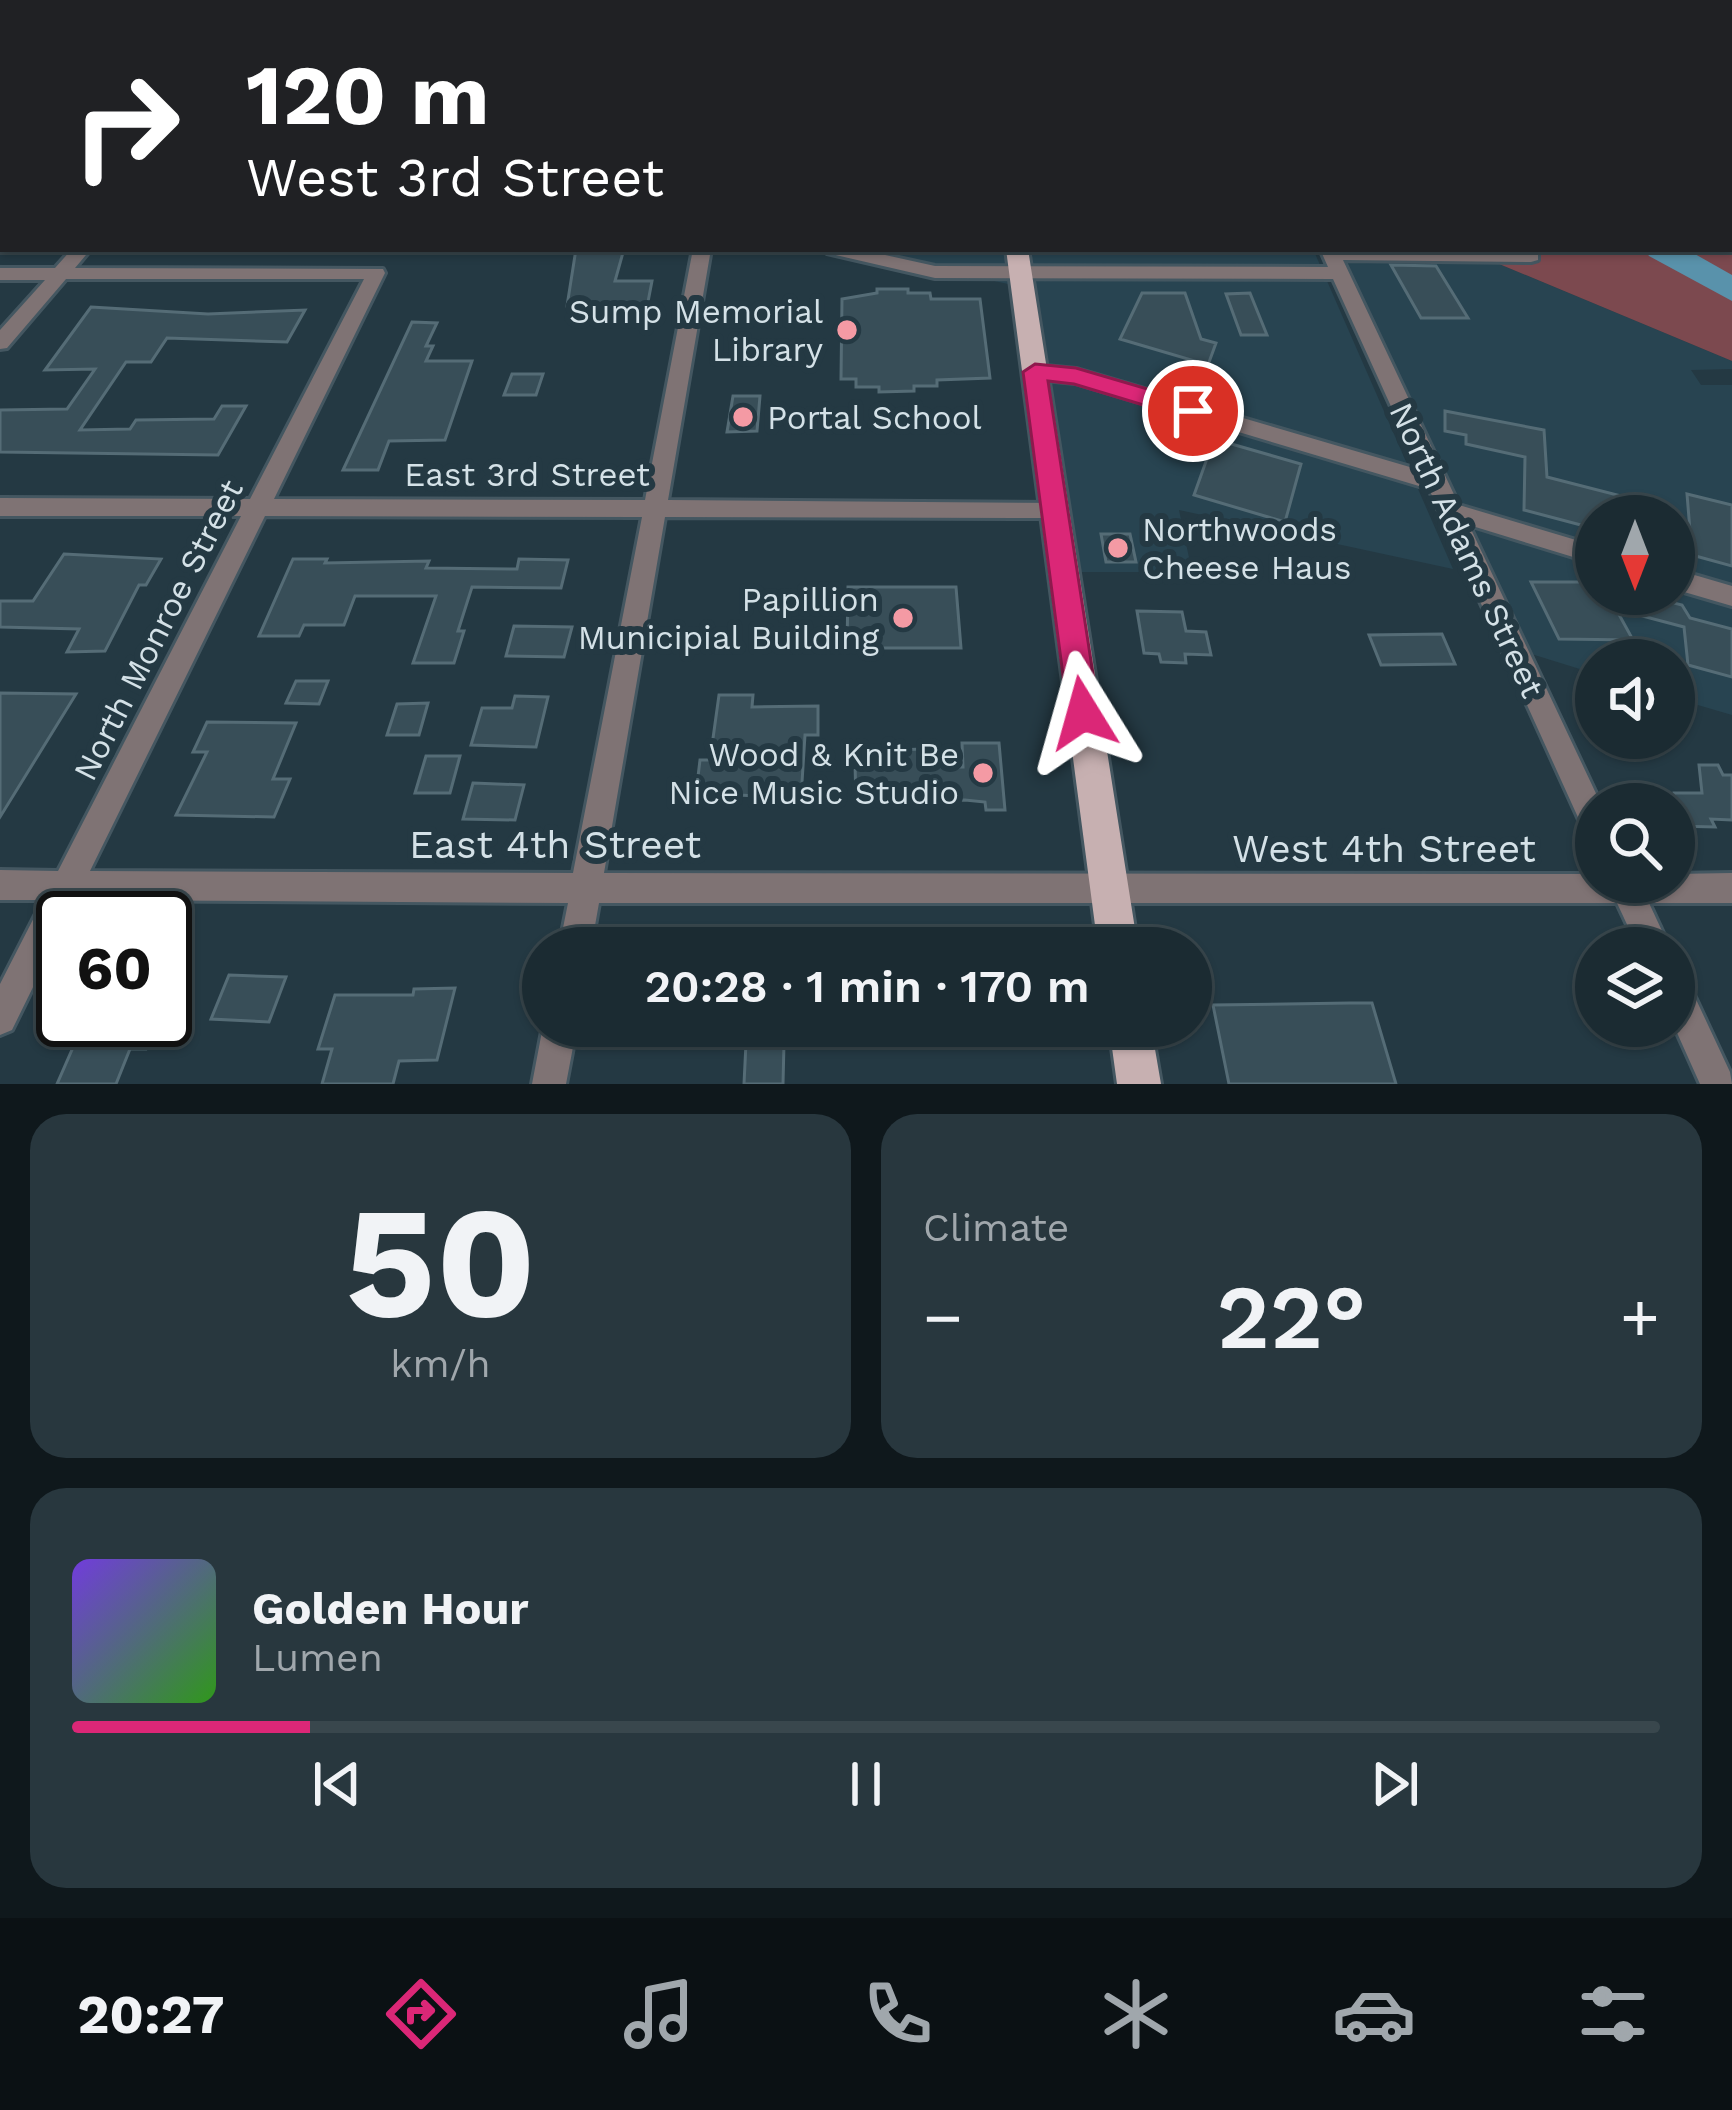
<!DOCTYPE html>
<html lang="en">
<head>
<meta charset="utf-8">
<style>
	:root { --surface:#1b2b32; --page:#28373e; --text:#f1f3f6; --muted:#a0a7ac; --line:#39474d; --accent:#db2777 }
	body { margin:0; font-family:"Work Sans",sans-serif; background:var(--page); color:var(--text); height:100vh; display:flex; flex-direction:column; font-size:45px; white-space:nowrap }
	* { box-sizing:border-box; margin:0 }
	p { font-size:39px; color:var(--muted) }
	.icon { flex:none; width:66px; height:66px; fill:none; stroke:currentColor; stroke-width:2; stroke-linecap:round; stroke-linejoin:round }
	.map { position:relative; height:1084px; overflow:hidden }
	.panel { display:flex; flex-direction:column; gap:30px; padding:30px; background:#0f181c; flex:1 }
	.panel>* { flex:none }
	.banner { position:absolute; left:0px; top:0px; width:1734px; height:252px; box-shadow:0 3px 9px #0004,0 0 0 3px var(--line); background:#202124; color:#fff; overflow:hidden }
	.needle { width:78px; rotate:180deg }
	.buttons { position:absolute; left:1575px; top:495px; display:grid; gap:24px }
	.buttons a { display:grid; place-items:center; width:120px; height:120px; border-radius:50%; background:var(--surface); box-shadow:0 3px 9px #0004,0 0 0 3px var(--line); font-size:60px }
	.speed { position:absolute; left:36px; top:891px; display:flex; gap:24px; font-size:60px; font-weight:700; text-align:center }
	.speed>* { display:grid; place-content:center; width:156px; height:156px; border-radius:50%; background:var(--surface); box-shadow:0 3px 9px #0004,0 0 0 3px var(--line); line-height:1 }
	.speed .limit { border:6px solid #111; border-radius:18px; background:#fff; color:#111 }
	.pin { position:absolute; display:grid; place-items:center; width:102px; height:102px; color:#fff; margin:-51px; border:6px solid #fff; border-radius:50%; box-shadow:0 3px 12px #0007 }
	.me { position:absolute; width:132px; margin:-66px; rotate:352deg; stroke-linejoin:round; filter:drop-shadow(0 0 9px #0008) }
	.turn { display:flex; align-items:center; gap:42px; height:252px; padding:0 48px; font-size:54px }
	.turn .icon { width:156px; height:156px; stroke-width:2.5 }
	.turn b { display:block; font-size:84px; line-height:102px }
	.big { font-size:90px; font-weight:600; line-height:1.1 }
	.panel .card { flex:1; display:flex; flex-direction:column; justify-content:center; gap:18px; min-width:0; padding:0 42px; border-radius:36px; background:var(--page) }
	.panel .dial { align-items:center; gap:0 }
	.dial b { font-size:156px; line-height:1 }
	.song { display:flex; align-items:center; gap:36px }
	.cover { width:144px; height:144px; border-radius:18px; background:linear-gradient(135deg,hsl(260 70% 55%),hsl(110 70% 35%)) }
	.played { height:12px; border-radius:6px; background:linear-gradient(90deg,var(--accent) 15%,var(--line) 15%) }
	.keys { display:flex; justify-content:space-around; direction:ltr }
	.heat { display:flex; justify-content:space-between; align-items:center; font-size:66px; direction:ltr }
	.panel .tiles { flex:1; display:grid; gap:30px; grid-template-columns:1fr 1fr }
	.card:last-child { grid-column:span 2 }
	.trip { position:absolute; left:522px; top:927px; width:690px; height:120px; border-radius:60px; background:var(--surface); box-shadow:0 3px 9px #0004,0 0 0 3px var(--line); font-weight:600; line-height:120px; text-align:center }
	.tabs { display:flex; height:192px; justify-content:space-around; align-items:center; background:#0b1114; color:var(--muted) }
	.tabs .icon { width:84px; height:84px }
	.tabs .selected { color:var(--accent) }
	.tabs b { font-size:54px; color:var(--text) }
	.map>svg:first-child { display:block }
	.built { fill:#284451; fill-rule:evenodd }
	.green { fill:#7c494f }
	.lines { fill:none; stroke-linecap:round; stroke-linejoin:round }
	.river { fill:#5992ab; fill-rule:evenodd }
	.building { fill:#384e58; stroke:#556c76; stroke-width:3 }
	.street-casing { stroke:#445761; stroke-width:6 }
	.secondary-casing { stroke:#445761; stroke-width:6 }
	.primary-casing { stroke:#445761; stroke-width:6 }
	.street { fill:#7f7374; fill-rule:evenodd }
	.secondary { fill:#a79597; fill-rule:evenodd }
	.primary { fill:#c7b0b1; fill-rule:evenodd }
	.route { fill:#db2777; stroke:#8e194d; stroke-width:3 }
	.poi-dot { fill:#f49aa4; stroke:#243943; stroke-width:4.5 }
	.labels { text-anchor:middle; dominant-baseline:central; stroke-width:12; stroke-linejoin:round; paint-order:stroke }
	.poi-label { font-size:33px; fill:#d4e1e7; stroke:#243943; text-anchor:end }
	.street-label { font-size:33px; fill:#d4e1e7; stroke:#243943 }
	.near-street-label { font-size:39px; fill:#d4e1e7; stroke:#243943 }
</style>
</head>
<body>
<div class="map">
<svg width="1732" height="1084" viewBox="0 0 1732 1084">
	<rect width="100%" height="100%" fill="#243943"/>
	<path class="built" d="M 850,249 L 1313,249 L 1453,569 L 1179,510 L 1192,572 L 1063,572 L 1030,289 Z
		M 1332,254 L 1480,256 L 1732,361 L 1732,369 L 1691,370 L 1701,385 L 1732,385 L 1732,715 L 1674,698 L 1674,660 L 1596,660 L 1596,674 L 1512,648 ZM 1596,516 L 1674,516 L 1674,594 L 1596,594 Z"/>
	<path class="green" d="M 0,0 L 909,0 L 929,3 L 3,3 L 3,64 Z
		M 1006,0 L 1687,0 L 1691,3 L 1006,3 Z
		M 1732,11 L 1732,361 L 1480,256 L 1476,249 L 1731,249 Z"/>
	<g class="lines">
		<path class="river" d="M 0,0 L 10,0 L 14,3 L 3,3 L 3,14 Z
			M 1644,249 L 1686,249 L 1732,275 L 1732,301 L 1649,256 Z"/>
	</g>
	<path class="building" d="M 576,249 L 624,249 L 615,281 L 652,281 L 647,307 L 567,306 Z
		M 1391,265 L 1436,266 L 1468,318 L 1421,318 Z
		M 877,289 L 908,289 L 908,293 L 930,293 L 931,299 L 980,299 L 990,378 L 937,380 L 937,386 L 914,386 L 914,391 L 879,392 L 879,387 L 856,387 L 856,379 L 841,379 L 842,299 L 877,293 Z
		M 1142,293 L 1185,293 L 1201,339 L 1216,343 L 1208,365 L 1120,339 Z
		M 1250,293 L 1254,303 L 1267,335 L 1241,335 L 1226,294 Z
		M 91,307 L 208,314 L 305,310 L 287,342 L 167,338 L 151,362 L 126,362 L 80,430 L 130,429 L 136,420 L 214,419 L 222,406 L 246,406 L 218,455 L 0,452 L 0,410 L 67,409 L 95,369 L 45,370 Z
		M 412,322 L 437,323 L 426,346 L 433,346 L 426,361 L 472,361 L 445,440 L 389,441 L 378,470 L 343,470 Z
		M 512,374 L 543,374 L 536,395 L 504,395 Z
		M 733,396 L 760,396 L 757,431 L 727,432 Z
		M 1445,411 L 1544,430 L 1547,477 L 1672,509 L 1671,516 L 1596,516 L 1596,529 L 1524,510 L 1525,457 L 1466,444 L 1466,435 L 1445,431 Z
		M 1214,439 L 1301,464 L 1285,522 L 1194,495 Z
		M 1687,494 L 1732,505 L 1732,566 L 1692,555 Z
		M 1101,534 L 1130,534 L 1136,562 L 1106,562 Z
		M 64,554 L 161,559 L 146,585 L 139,585 L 105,651 L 67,652 L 79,629 L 0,627 L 0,601 L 33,601 Z
		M 293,559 L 327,559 L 325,563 L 429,561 L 426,568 L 517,569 L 519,559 L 568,560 L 561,588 L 472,587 L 458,631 L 464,631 L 454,663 L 413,663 L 436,596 L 355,596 L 344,625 L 304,625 L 299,636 L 259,636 Z
		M 1531,582 L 1596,582 L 1596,594 L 1639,594 L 1682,605 L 1690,618 L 1732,629 L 1732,677 L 1688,665 L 1684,627 L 1616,609 L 1633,640 L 1559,639 Z
		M 848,587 L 956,587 L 961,648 L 847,648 Z
		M 1137,611 L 1182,612 L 1186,631 L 1206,632 L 1211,655 L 1185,654 L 1186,663 L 1161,662 L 1159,654 L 1144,653 Z
		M 514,626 L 572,627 L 564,657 L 506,656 Z
		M 1442,634 L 1455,664 L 1381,665 L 1369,635 Z
		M 296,681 L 328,681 L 319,704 L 286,703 Z
		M 0,693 L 76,694 L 0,817 Z
		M 719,695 L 753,695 L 752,707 L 818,706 L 818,735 L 805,735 L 801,798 L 696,793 L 700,760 L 710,760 Z
		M 515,696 L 548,697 L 536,747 L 471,745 L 482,708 L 512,708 Z
		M 428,703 L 419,735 L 387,735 L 397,704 Z
		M 207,722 L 296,723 L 273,779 L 290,779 L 274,817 L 176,815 L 207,752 L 193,752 Z
		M 962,743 L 999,743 L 1005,810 L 986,810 L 985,802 L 965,800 L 856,802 L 855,764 L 897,763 L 896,750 L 922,749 L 923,767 L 963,767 Z
		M 426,756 L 460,756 L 450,793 L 415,793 Z
		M 1699,765 L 1718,765 L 1723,775 L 1732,775 L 1732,820 L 1711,819 L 1715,827 L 1674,826 L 1674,793 L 1702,793 Z
		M 473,783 L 524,785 L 515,820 L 463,819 Z
		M 229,975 L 286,977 L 269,1022 L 211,1019 Z
		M 455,988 L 437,1060 L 399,1061 L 393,1084 L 322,1084 L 332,1049 L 318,1049 L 335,995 L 413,995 L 414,989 Z
		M 1350,1003 L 1372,1003 L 1396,1084 L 1229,1084 L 1213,1005 Z
		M 85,1020 L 157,1020 L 146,1049 L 130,1049 L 116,1084 L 57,1084 Z
		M 746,1043 L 784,1043 L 783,1084 L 744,1084 Z"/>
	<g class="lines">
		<defs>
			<path id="street" d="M 72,249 L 91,249 L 75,268 L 383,269 L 385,273 L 274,499 L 645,500 L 693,249 L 711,249 L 668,500 L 1063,503 L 1067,509 L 1063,515 L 1055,518 L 665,517 L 604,873 L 1596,874 L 1596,882 L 1674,882 L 1674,874 L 1732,873 L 1732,903 L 1649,903 L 1670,948 L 1638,948 L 1617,903 L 599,903 L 591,948 L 559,948 L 568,903 L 76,900 L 67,918 L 63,918 L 63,926 L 12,1030 L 0,1035 L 0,984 L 43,900 L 0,900 L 0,870 L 58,871 L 241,516 L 0,516 L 0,498 L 250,499 L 364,279 L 66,279 L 7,348 L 0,349 L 0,330 L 45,280 L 0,280 L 0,268 L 55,268 ZM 265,516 L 642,517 L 573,873 L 90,871 Z
				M 824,249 L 858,249 L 935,266 L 1328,267 L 1320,249 L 1538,252 L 1538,260 L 1531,262 L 1343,260 L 1459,505 L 1596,546 L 1596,564 L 1469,525 L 1601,804 L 1596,804 L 1596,839 L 1586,835 L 1429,489 L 1075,383 L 1035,379 L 1025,372 L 1035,365 L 1076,369 L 1420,470 L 1333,279 L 935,278 L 827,253 Z
				M 1674,569 L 1732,586 L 1732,606 L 1674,589 Z
				M 1674,974 L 1686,978 L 1730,1072 L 1732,1084 L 1700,1084 L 1674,1026 Z
				M 543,1026 L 577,1026 L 566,1084 L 532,1084 Z"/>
			<path id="secondary" d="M 0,105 L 3,105 L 3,115 L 0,115 Z"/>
			<path id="primary" d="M 968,0 L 984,0 L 985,3 L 967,3 Z
				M 1006,249 L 1028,249 L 1138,948 L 1098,948 Z
				M 1109,1026 L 1151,1026 L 1161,1084 L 1117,1084 Z"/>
		</defs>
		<use href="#street" class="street-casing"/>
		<use href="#secondary" class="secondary-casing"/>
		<use href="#primary" class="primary-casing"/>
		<use href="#street" class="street"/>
		<use href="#secondary" class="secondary"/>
		<use href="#primary" class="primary"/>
	</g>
	<path class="route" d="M 1035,364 L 1076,368 L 1202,405 L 1206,411 L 1193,420 L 1074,384 L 1048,381 L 1099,713 L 1094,722 L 1083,726 L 1072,722 L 1068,713 L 1023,372 Z"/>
	<g class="poi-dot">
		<circle cx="847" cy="330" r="12"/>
		<circle cx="743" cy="417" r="12"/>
		<circle cx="1118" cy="548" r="12"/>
		<circle cx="903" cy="618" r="12"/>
		<circle cx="983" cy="773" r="12"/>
	</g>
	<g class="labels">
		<g class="poi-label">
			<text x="823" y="311">Sump Memorial<tspan x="823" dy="38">Library</tspan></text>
			<text x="767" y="417" text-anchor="start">Portal School</text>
			<text x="1142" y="529" text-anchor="start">Northwoods<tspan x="1142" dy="38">Cheese Haus</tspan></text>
			<text x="879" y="599">Papillion<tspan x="879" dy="38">Municipial Building</tspan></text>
			<text x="959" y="754">Wood &amp; Knit Be<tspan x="959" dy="38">Nice Music Studio</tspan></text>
		</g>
		<g class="street-label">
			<text x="527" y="474">East 3rd Street</text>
			<text transform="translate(1467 550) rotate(65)">North Adams Street</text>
			<text transform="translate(158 630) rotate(-63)">North Monroe Street</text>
		</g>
		<g class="near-street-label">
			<text x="555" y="844">East 4th Street</text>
			<text x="1384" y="848">West 4th Street</text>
		</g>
	</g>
</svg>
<div class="buttons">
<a><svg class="needle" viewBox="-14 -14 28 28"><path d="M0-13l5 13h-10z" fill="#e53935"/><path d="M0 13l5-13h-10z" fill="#a0a7ac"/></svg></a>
<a><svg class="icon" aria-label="sound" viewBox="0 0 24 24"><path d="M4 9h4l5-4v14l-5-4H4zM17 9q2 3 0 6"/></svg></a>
<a><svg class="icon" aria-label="search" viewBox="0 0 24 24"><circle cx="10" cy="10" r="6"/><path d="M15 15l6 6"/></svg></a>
<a><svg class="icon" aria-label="layers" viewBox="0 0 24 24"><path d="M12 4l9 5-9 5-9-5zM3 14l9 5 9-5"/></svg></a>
</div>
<div class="speed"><div class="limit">60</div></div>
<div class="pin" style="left:1193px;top:411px;background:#d93025"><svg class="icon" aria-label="arrive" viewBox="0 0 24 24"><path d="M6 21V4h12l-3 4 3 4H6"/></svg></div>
<svg class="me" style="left:1083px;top:713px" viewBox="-20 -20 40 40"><path d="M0-17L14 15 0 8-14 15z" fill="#db2777" stroke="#fff" stroke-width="4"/></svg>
<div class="trip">20:28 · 1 min · 170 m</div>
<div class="banner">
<div class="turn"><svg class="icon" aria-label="right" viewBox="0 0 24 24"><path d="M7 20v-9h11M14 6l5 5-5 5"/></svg><div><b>120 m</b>West 3rd Street</div></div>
</div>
</div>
<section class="panel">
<div class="tiles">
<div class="card dial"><b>50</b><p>km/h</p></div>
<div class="card"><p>Climate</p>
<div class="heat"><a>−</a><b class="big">22°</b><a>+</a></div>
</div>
<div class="card">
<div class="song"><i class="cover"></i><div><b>Golden Hour</b><p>Lumen</p></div></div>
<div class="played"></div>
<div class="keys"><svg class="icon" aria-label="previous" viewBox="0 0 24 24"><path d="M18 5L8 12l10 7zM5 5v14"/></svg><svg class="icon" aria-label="pause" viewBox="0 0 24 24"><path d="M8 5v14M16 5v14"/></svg><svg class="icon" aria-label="next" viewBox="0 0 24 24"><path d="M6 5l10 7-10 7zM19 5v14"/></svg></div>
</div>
</div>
</section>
<nav class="tabs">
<b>20:27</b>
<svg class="icon selected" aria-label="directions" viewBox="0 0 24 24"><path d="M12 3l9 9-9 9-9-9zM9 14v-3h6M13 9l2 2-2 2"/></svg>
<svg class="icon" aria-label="music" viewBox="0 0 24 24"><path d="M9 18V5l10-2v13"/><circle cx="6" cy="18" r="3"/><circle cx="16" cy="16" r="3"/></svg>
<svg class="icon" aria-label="phone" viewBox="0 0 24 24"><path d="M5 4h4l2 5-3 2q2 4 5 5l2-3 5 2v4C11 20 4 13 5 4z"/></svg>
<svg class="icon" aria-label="climate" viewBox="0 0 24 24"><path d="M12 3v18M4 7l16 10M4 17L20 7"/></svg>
<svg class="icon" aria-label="car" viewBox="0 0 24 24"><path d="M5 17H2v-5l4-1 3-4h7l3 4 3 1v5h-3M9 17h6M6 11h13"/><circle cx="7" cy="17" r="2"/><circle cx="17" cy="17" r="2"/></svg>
<svg class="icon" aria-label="filters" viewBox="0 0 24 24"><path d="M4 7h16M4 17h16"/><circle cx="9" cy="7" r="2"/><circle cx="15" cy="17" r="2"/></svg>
</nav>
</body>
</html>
